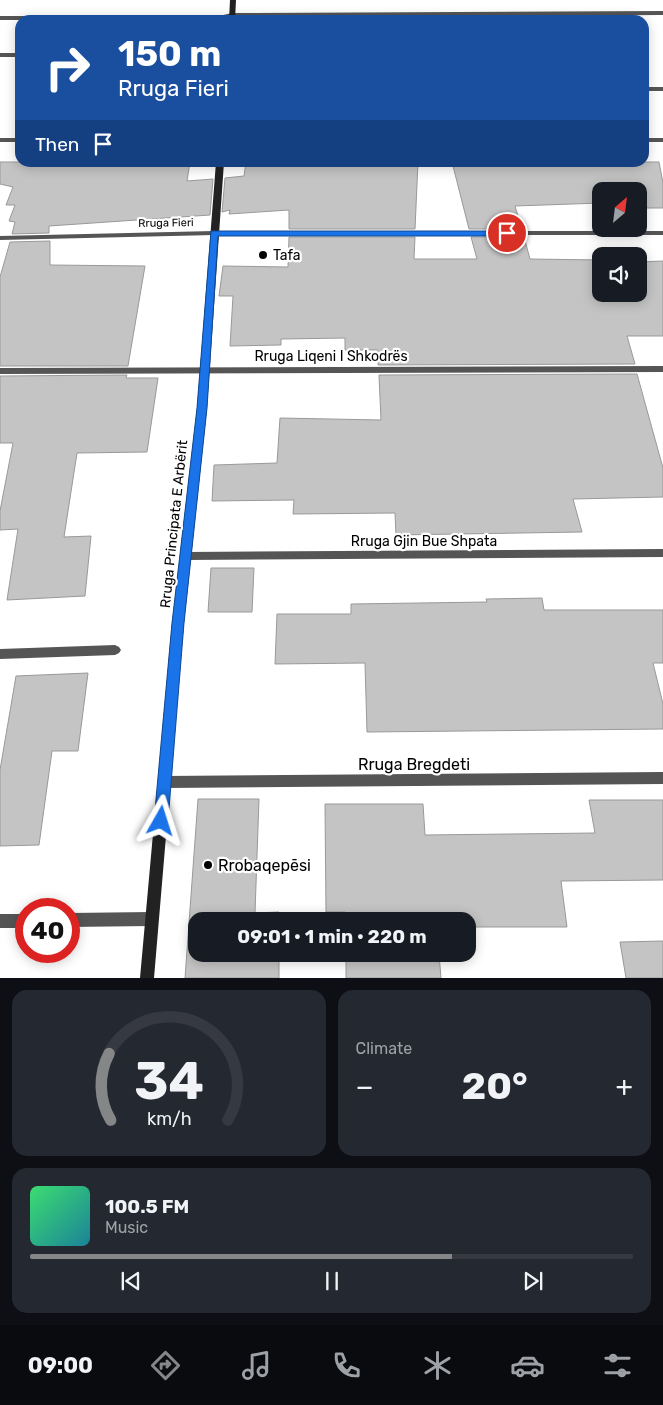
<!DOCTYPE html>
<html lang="en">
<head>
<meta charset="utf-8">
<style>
	:root { --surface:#171b24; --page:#242831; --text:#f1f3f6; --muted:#9ea1a6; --line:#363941; --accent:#858687 }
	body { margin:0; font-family:Rubik,sans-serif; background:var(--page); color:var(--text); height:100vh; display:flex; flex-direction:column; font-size:19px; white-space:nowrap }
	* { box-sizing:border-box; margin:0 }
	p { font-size:16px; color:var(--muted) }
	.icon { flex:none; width:28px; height:28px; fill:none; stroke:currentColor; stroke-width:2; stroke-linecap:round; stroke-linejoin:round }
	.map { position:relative; height:978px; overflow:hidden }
	.drawer { display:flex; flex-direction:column; gap:12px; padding:12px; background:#0d0f14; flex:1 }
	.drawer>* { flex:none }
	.top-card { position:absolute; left:15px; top:15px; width:634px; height:152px; border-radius:15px; box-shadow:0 2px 12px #0003; background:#1a4fa0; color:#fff; overflow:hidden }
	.needle { width:32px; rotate:28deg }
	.controls { position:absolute; left:592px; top:182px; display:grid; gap:10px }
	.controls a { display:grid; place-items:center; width:55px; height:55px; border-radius:10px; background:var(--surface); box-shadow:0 2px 12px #0003; font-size:25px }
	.speed { position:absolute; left:15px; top:898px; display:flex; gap:10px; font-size:25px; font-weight:700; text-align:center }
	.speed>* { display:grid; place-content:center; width:65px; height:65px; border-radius:50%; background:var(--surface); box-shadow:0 2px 12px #0003; line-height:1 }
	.speed .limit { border:8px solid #d22; background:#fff; color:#111 }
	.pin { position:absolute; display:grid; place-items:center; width:42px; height:42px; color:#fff; margin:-21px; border:2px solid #fff; border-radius:50%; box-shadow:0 1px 5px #0007 }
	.me { position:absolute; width:55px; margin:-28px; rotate:6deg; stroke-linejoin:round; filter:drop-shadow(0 0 4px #0008) }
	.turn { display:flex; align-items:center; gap:18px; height:105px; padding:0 20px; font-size:22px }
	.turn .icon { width:65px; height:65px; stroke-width:2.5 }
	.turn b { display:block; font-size:35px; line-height:42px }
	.then { display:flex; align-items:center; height:48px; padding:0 20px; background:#0003; gap:10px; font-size:19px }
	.big { font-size:38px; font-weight:700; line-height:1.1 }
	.drawer .widget { flex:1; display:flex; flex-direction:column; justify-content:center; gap:8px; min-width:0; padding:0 18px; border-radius:15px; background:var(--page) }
	.drawer .dial { align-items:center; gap:0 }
	.dial svg { height:130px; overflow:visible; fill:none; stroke:var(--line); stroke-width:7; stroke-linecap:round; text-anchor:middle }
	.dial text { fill:var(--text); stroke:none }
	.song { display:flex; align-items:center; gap:15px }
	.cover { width:60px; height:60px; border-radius:8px; background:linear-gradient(135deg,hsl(140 70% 55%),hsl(190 70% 35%)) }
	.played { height:5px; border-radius:2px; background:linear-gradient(90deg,var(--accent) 70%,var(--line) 70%) }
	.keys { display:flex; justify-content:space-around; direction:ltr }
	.heat { display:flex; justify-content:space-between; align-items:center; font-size:28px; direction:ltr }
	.drawer .tiles { flex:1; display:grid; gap:12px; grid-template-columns:1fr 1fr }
	.widget:last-child { grid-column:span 2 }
	.trip { position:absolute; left:188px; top:912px; width:288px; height:50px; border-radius:15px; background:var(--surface); box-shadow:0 2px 12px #0003; font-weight:700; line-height:50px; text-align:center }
	.tab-bar { display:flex; height:80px; justify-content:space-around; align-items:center; background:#090b0e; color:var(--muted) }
	.tab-bar .icon { width:35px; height:35px }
	.tab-bar .on { color:var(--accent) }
	.tab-bar b { font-size:22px; color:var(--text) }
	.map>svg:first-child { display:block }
	.building { fill:#c4c4c4; stroke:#999 }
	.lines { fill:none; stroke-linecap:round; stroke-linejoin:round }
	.street { fill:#555; fill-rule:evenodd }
	.secondary { fill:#222; fill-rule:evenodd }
	.route { fill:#1a73e8; stroke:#114b97 }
	.poi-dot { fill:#000; stroke:#fff; stroke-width:2 }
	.labels { text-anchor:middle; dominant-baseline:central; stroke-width:4.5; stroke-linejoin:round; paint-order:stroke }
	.far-street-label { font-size:11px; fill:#000; stroke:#fff }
	.poi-label { font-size:14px; fill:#000; stroke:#fff; text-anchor:start }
	.street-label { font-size:14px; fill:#000; stroke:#fff }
	.near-street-label { font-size:16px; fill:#000; stroke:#fff }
	.near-poi-label { font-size:16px; fill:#000; stroke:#fff; text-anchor:start }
</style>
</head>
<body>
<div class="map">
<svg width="663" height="978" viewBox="0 0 663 978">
	<rect width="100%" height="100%" fill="#fff"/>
	<path class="building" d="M 0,162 L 190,162 L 187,181 L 213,179 L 210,215 L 49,226 L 49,233 L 12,234 L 15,222 L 9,221 L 15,205 L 6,205 L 13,187 L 0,184 Z
		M 246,162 L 418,162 L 415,229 L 289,229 L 289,210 L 229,214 L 230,210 L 222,212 L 225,178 L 244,176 Z
		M 452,162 L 659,162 L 663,183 L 663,208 L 639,208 L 639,191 L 601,191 L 601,203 L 515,206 L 522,229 L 469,229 Z
		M 289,237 L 415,237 L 414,259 L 477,259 L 471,237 L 524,237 L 530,259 L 601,260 L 601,294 L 639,294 L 639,262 L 663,261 L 663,336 L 627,336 L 635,364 L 378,365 L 378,350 L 345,350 L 345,338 L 281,339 L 281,345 L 230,346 L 233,296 L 219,296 L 223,266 L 288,267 Z
		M 50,241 L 50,265 L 145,266 L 128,366 L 0,366 L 0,277 L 10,242 Z
		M 637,374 L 663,468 L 663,497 L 573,499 L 582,532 L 396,535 L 395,513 L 293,514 L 294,500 L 212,501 L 214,465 L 277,463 L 280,418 L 381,420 L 379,375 Z
		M 127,375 L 126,378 L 158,378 L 147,452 L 77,453 L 64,537 L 91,536 L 85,596 L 7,600 L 18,529 L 0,530 L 0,511 L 13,443 L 0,443 L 0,376 Z
		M 211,568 L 254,568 L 252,612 L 208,612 Z
		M 542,598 L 544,610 L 663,610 L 663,663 L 653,663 L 663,704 L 663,729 L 367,732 L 365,663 L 275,664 L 277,614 L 351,614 L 351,604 L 487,602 L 486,599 Z
		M 88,673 L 78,751 L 52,751 L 39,845 L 0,846 L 0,770 L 16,676 Z
		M 198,799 L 259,799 L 255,913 L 279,912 L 279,921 L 196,921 L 196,954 L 279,954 L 279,978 L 185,978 Z
		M 589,800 L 663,800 L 663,880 L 561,881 L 567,927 L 466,927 L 466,921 L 345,921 L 345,912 L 326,912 L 325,804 L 423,804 L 425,835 L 595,833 Z
		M 663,941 L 663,978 L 626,978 L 620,942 Z
		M 346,954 L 439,954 L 441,978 L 346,978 Z"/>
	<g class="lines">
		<path class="street" d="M 663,11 L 663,15 L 232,17 L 219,20 L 0,20 L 0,16 L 219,16 L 232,13 Z
			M 0,53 L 20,53 L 20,57 L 0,57 Z
			M 644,87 L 663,87 L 663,91 L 644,91 Z
			M 0,138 L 20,138 L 20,142 L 0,142 Z
			M 644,138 L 663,138 L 663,142 L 644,142 Z
			M 214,231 L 663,231 L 663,235 L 214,235 L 0,240 L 0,236 Z
			M 663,366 L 663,372 L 0,374 L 0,368 Z
			M 663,549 L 663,557 L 186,560 L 182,559 L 181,556 L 182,553 L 186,552 Z
			M 115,645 L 119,647 L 121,650 L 119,653 L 115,655 L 0,659 L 0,649 Z
			M 663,772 L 663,784 L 165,788 L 161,786 L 159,782 L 161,778 L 165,776 Z
			M 151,912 L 156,914 L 158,919 L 156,924 L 151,926 L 69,927 L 69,913 Z
			M 0,914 L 26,914 L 26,928 L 0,928 Z"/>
		<path class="secondary" d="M 230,0 L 236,0 L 235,20 L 229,20 Z
			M 216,162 L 224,162 L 207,408 L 184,623 L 154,978 L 140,978 L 172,623 L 197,408 Z"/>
	</g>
	<path class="route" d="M 211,231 L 507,231 L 511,233 L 507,236 L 218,236 L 207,408 L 184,623 L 168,821 L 166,826 L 161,828 L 156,826 L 154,821 L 172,623 L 197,408 Z"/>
	<g class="poi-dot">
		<circle cx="263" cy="255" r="5"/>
		<circle cx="208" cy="865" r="5"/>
	</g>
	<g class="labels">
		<g class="far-street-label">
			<text transform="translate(166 223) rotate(-1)">Rruga Fieri</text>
		</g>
		<g class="poi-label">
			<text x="273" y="255">Tafa</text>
		</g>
		<g class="street-label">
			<text x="331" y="356">Rruga Liqeni I Shkodrës</text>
			<text transform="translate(174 524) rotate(-84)">Rruga Principata E Arbërit</text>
			<text x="424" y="541">Rruga Gjin Bue Shpata</text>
		</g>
		<g class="near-street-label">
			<text x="414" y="764">Rruga Bregdeti</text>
		</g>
		<g class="near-poi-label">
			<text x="218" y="865">Rrobaqepēsi</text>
		</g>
	</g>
</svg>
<div class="controls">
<a><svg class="needle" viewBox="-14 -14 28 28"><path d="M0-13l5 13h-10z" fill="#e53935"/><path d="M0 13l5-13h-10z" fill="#9ea1a6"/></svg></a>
<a><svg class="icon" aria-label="sound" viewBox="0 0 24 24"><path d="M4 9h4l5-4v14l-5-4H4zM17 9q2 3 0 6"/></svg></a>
</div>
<div class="speed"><div class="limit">40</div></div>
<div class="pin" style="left:507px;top:233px;background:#d93025"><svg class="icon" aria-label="arrive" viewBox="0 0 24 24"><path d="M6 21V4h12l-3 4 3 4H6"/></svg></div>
<svg class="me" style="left:161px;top:821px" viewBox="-20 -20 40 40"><path d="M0-17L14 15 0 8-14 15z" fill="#1a73e8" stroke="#fff" stroke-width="4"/></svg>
<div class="trip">09:01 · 1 min · 220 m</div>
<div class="top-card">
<div class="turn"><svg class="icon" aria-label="right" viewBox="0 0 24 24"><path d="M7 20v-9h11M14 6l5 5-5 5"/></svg><div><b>150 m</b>Rruga Fieri</div></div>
<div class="then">Then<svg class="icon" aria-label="arrive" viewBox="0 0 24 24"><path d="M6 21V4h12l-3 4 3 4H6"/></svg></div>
</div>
</div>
<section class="drawer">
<div class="tiles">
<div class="widget dial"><svg viewBox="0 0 100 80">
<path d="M14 69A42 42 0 1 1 86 69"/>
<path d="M14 69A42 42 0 0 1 13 28" stroke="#858687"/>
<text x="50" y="56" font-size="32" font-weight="700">34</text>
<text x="50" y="72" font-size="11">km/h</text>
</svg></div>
<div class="widget"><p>Climate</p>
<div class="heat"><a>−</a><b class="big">20°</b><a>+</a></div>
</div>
<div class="widget">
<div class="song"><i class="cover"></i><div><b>100.5 FM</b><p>Music</p></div></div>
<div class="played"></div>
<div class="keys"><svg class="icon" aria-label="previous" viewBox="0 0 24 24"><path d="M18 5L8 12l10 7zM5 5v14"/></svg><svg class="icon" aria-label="pause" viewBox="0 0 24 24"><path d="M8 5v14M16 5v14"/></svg><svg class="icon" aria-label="next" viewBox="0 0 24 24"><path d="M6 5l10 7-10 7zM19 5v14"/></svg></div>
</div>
</div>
</section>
<nav class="tab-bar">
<b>09:00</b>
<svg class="icon on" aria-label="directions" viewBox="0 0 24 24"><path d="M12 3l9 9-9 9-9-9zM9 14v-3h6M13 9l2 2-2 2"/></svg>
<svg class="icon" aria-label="music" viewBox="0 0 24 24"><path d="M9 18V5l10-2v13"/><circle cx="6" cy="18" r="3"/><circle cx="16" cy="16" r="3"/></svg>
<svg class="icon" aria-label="phone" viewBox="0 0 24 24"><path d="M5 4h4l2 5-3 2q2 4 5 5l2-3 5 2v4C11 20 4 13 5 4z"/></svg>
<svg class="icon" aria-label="climate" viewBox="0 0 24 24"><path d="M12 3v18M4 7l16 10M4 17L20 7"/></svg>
<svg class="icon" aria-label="car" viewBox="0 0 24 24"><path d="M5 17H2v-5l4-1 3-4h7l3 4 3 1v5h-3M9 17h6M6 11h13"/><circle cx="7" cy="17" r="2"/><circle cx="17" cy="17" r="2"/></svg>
<svg class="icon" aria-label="filters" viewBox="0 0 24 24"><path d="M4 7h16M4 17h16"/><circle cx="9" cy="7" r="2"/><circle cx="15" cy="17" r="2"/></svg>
</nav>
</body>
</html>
